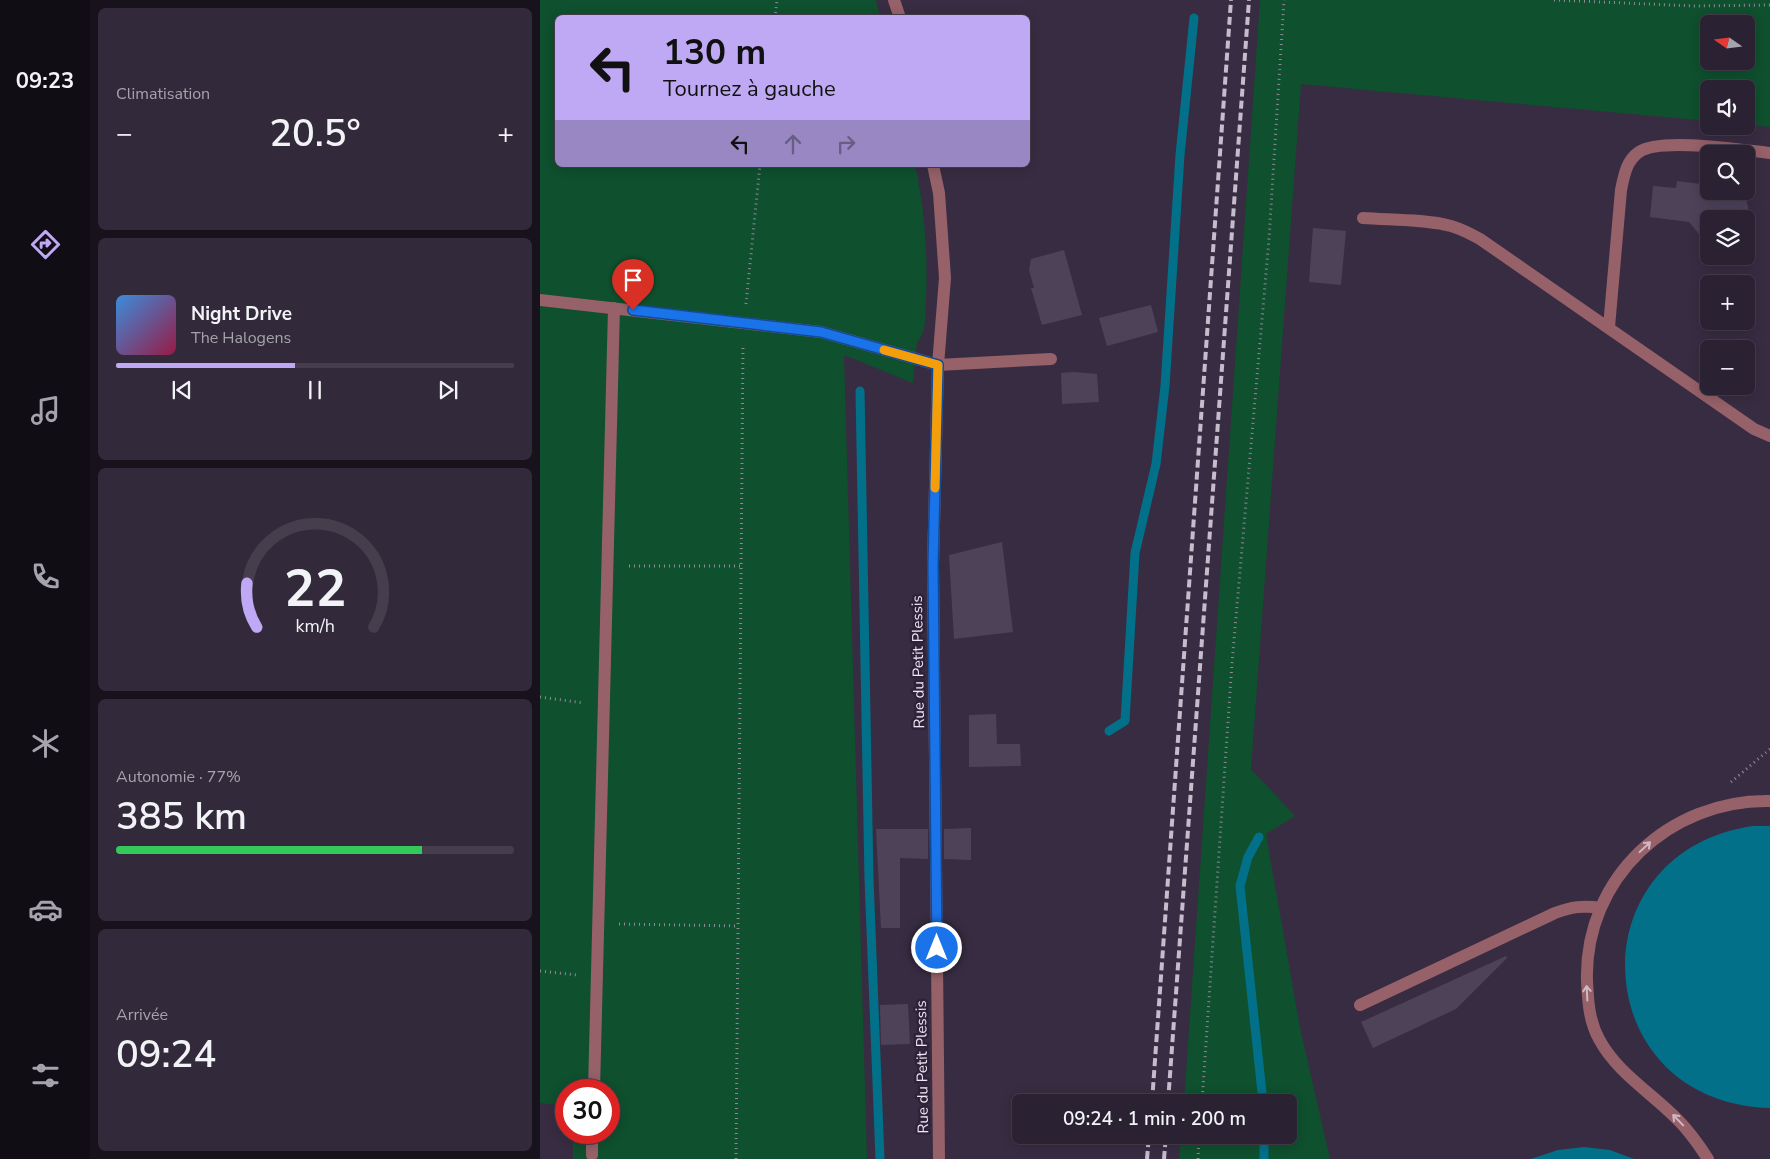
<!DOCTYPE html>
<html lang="fr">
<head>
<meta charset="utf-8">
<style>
	:root { --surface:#2a2132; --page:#32293a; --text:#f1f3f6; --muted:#a5a3ac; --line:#463e4d; --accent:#bfa9f4 }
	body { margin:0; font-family:"Nunito Sans",sans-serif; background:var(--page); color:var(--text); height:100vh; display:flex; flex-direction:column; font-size:19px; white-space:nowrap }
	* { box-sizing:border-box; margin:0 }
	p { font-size:16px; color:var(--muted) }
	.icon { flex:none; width:28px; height:28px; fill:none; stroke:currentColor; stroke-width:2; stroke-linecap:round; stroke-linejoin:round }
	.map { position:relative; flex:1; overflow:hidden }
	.panel { display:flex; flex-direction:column; gap:8px; padding:8px; background:#17121c; width:450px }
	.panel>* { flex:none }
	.top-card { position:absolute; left:15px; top:15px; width:475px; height:152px; border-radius:8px; box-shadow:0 2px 12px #0003,0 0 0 1px var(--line); background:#bfa9f4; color:#111; overflow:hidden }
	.needle { width:32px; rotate:284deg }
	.buttons { position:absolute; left:1160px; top:15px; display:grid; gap:10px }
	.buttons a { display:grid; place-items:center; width:55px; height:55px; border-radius:8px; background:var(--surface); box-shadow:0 2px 12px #0003,0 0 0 1px var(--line); font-size:25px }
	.speed { position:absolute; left:15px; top:1079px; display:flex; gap:10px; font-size:25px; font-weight:700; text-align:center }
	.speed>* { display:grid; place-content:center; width:65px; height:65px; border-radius:50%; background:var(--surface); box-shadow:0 2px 12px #0003,0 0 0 1px var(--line); line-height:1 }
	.speed .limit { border:8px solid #d22; background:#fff; color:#111 }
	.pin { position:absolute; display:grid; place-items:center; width:42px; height:42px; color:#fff; margin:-51px -21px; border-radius:50% 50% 50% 0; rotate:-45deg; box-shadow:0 0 5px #0007 }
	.pin .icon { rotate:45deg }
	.me { position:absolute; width:55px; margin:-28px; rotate:0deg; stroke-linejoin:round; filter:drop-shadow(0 0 4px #0008) }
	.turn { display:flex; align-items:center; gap:18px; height:105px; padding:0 25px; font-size:22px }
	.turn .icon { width:65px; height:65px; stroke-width:2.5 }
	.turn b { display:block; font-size:35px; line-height:42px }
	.lanes { display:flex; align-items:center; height:48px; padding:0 25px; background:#0003; justify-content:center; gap:25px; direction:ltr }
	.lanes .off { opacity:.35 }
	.big { font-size:38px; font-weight:600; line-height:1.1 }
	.panel .tile { flex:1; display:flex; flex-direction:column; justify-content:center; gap:8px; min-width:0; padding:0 18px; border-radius:8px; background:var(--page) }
	.panel .dial { align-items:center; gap:0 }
	.dial svg { height:130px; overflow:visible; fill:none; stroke:var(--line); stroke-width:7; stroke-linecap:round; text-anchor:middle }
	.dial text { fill:var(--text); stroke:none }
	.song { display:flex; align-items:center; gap:15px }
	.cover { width:60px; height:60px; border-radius:8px; background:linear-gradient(135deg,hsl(210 70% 55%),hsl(340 70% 35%)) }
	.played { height:5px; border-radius:2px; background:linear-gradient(90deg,var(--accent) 45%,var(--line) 45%) }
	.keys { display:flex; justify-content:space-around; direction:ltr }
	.heat { display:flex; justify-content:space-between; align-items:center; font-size:28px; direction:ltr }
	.charge { height:8px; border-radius:4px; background:linear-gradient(90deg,#34c759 77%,var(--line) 0) }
	.trip { position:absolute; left:472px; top:1094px; width:285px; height:50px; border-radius:8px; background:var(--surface); box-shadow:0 2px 12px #0003,0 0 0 1px var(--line); font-weight:600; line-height:50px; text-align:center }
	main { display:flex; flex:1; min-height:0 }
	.tabs { display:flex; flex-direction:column; width:90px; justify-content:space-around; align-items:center; background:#110d14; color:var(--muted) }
	.tabs .icon { width:35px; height:35px }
	.tabs .on { color:var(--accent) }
	.tabs b { font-size:22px; color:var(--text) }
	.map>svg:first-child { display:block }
	.green { fill:#0f502e; fill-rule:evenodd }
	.water { fill:#03708a }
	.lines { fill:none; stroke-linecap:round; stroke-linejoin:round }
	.stream { stroke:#03708a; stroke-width:9 }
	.building { fill:#4e4259 }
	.path { stroke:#91889a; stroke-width:3; stroke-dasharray:1 4; stroke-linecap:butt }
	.lane { stroke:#966169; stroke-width:12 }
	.street { stroke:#966169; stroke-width:12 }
	.rail { stroke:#c5bccc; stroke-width:4; stroke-dasharray:8 4; stroke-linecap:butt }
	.oneway { stroke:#cfb8c4 }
	.route-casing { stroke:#114b97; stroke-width:12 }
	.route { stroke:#1a73e8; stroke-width:9 }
	.slow { stroke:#f59e0b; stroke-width:9 }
	.labels { text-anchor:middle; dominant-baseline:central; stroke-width:5; stroke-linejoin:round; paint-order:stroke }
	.street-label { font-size:15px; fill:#eee7f5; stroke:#2e2238 }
</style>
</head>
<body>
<main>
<nav class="tabs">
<b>09:23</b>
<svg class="icon on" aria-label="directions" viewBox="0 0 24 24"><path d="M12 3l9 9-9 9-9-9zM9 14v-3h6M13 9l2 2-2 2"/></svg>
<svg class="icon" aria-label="music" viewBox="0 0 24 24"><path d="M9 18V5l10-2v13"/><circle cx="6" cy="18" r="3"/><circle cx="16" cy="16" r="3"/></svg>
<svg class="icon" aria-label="phone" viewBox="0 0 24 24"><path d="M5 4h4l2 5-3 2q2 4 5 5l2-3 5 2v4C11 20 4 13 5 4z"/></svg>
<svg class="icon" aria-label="climate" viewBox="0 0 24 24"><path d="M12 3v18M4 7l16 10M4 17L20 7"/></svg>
<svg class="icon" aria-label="car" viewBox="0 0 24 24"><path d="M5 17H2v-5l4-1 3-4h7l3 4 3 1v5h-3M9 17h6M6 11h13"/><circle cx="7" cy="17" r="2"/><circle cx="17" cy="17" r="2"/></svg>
<svg class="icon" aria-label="filters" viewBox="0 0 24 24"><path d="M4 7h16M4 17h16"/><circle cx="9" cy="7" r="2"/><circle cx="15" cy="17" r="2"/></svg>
</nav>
<section class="panel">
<div class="tile"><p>Climatisation</p>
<div class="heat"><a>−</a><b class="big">20.5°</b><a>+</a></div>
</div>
<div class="tile">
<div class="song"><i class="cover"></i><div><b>Night Drive</b><p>The Halogens</p></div></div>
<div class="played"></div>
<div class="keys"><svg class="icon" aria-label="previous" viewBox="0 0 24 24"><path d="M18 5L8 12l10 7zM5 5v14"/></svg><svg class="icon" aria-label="pause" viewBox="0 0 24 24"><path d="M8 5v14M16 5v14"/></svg><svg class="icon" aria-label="next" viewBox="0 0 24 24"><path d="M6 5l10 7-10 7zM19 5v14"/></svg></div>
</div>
<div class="tile dial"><svg viewBox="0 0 100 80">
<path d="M14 69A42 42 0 1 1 86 69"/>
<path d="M14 69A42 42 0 0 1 8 42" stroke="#bfa9f4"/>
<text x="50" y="56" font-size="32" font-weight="700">22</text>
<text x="50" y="72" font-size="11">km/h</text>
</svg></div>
<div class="tile"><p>Autonomie · 77%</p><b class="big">385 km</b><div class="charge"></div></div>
<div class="tile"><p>Arrivée</p><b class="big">09:24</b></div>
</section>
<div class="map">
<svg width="1230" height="1159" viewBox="0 0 1230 1159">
	<rect width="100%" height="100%" fill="#382c42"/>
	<path class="green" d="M 0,0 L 336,0 L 340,17 L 18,18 L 18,165 L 375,165 C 385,211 388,255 386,302 C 385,315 387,333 377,342 L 373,383 L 304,355 L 327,1159 L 33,1159 L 33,1133 L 69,1132 L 69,1090 L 26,1090 L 26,1106 L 0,1103 Z
		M 720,0 L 1230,0 L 1230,127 L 1206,125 L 1206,89 L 1169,89 L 1169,121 L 761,84 L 711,769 L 755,816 L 726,834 L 760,1028 L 790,1159 L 639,1159 L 641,1135 L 749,1135 L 749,1102 L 644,1102 ZM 1169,24 L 1206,24 L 1206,61 L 1169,61 Z"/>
	<path class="water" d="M 1213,826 L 1230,826 L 1230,1108 C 1047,1103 1033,852 1213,826 Z
		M 1044,1147 L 1070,1150 L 1094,1159 L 991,1159 L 1018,1150 Z"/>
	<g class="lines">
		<path class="stream" d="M 320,391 L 329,879 L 340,1159
			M 569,731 L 585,721 L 595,553 L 616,464 L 625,386 L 640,155 L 654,18
			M 719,837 L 708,857 L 700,886 L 723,1102
			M 724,1159 L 724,1135"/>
	</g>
	<path class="building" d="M 1137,181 L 1169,185 L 1169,191 L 1201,191 L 1206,199 L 1208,207 L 1208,216 L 1206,222 L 1206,219 L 1169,219 L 1169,239 L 1159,234 L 1149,222 L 1110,217 L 1113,186 L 1136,188 Z
		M 773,228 L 806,231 L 801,285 L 769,282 Z
		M 524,250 L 542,315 L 502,325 L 491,288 L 494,288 L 489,270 L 491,259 Z
		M 611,305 L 618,332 L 567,346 L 559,318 Z
		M 533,372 L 557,374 L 559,402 L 522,404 L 521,373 Z
		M 462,542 L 473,632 L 414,639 L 409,555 Z
		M 456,714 L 457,744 L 480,744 L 481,766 L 429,767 L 429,715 Z
		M 431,828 L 431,860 L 404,859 L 404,829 Z
		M 336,829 L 388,829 L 388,859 L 360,858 L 360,928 L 341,928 Z
		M 966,956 L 967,958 L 916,1009 L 833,1048 L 821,1022 Z
		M 368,1004 L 370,1044 L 341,1045 L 340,1005 Z"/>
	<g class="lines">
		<path class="path" d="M 1014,0 L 1154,6 L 1230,5
			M 235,18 L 237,0
			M 206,304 L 220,165
			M 89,566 L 201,566
			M 0,697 L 44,703
			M 1191,782 L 1230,749
			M 79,924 L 198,926
			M 0,971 L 37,975
			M 662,1102 L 692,663 L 729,239 L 744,0
			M 196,1159 L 203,345
			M 658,1159 L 659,1135"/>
		<path class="lane" d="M 823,218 C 850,220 885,219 911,226 C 921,229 931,234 940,239 L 1214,429 L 1230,436
			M 1069,327 L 1081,190 C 1084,176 1086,161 1099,152 C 1120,137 1202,150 1230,153
			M 398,365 L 511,359
			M 820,1005 L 1015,913 C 1031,907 1043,905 1061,908
			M 1168,1159 C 1159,1145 1150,1132 1138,1120 C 1112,1093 1077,1073 1059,1039 C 1049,1021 1048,1001 1047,981 C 1044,878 1130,799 1230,801"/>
		<path class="street" d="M 354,0 L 360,18
			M 393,165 L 399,193 L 405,278 L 398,365 L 393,565 L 399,1159
			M 0,300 L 281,332 L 398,365
			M 54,1090 L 74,308
			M 52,1155 L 52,1132"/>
		<path class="rail" d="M 612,1102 L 691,0
			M 628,1102 L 709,0
			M 607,1159 L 609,1135
			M 624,1159 L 626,1135"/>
	</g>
	<defs><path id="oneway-shaft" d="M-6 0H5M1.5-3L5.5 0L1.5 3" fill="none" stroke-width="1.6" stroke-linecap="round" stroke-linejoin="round" transform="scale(1.25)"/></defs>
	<g class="oneway">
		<use href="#oneway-shaft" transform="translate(1105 847) rotate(-43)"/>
		<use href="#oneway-shaft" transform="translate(1047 993) rotate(-93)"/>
		<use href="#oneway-shaft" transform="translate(1138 1120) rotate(-134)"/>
	</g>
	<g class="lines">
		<defs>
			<path id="route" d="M 93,310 L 281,332 L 398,365 L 393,565 L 397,948"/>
		</defs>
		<use href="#route" class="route-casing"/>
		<use href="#route" class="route"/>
		<path class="slow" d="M 344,350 L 398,365 L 395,488"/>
	</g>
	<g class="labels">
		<g class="street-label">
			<text transform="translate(378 662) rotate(-91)">Rue du Petit Plessis</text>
			<text transform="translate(382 1067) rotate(-91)">Rue du Petit Plessis</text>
		</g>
	</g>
</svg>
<div class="buttons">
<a><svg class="needle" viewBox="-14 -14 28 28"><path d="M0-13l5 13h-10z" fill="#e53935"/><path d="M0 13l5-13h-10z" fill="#a5a3ac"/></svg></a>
<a><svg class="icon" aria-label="sound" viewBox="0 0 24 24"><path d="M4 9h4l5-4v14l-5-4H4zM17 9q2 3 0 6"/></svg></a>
<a><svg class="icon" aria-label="search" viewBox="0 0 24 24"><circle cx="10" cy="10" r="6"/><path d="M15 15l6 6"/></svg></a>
<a><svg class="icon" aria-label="layers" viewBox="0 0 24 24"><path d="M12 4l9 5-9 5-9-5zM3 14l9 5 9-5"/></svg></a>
<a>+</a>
<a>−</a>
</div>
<div class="speed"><div class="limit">30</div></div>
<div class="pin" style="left:93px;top:310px;background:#d93025"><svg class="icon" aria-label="arrive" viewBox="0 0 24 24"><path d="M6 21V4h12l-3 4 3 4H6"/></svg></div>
<svg class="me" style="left:397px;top:948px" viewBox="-20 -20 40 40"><circle r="17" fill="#1a73e8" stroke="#fff" stroke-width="3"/><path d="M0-11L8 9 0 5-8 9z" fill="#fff"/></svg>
<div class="trip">09:24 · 1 min · 200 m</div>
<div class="top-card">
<div class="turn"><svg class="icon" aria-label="left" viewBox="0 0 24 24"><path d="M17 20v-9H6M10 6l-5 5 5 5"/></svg><div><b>130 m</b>Tournez à gauche</div></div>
<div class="lanes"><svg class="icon" aria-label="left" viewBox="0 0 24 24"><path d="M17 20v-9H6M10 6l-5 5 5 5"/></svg><svg class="icon off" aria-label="ahead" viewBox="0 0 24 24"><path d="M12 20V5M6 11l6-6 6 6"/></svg><svg class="icon off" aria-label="right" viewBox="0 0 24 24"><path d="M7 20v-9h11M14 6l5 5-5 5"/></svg></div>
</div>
</div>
</main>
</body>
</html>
